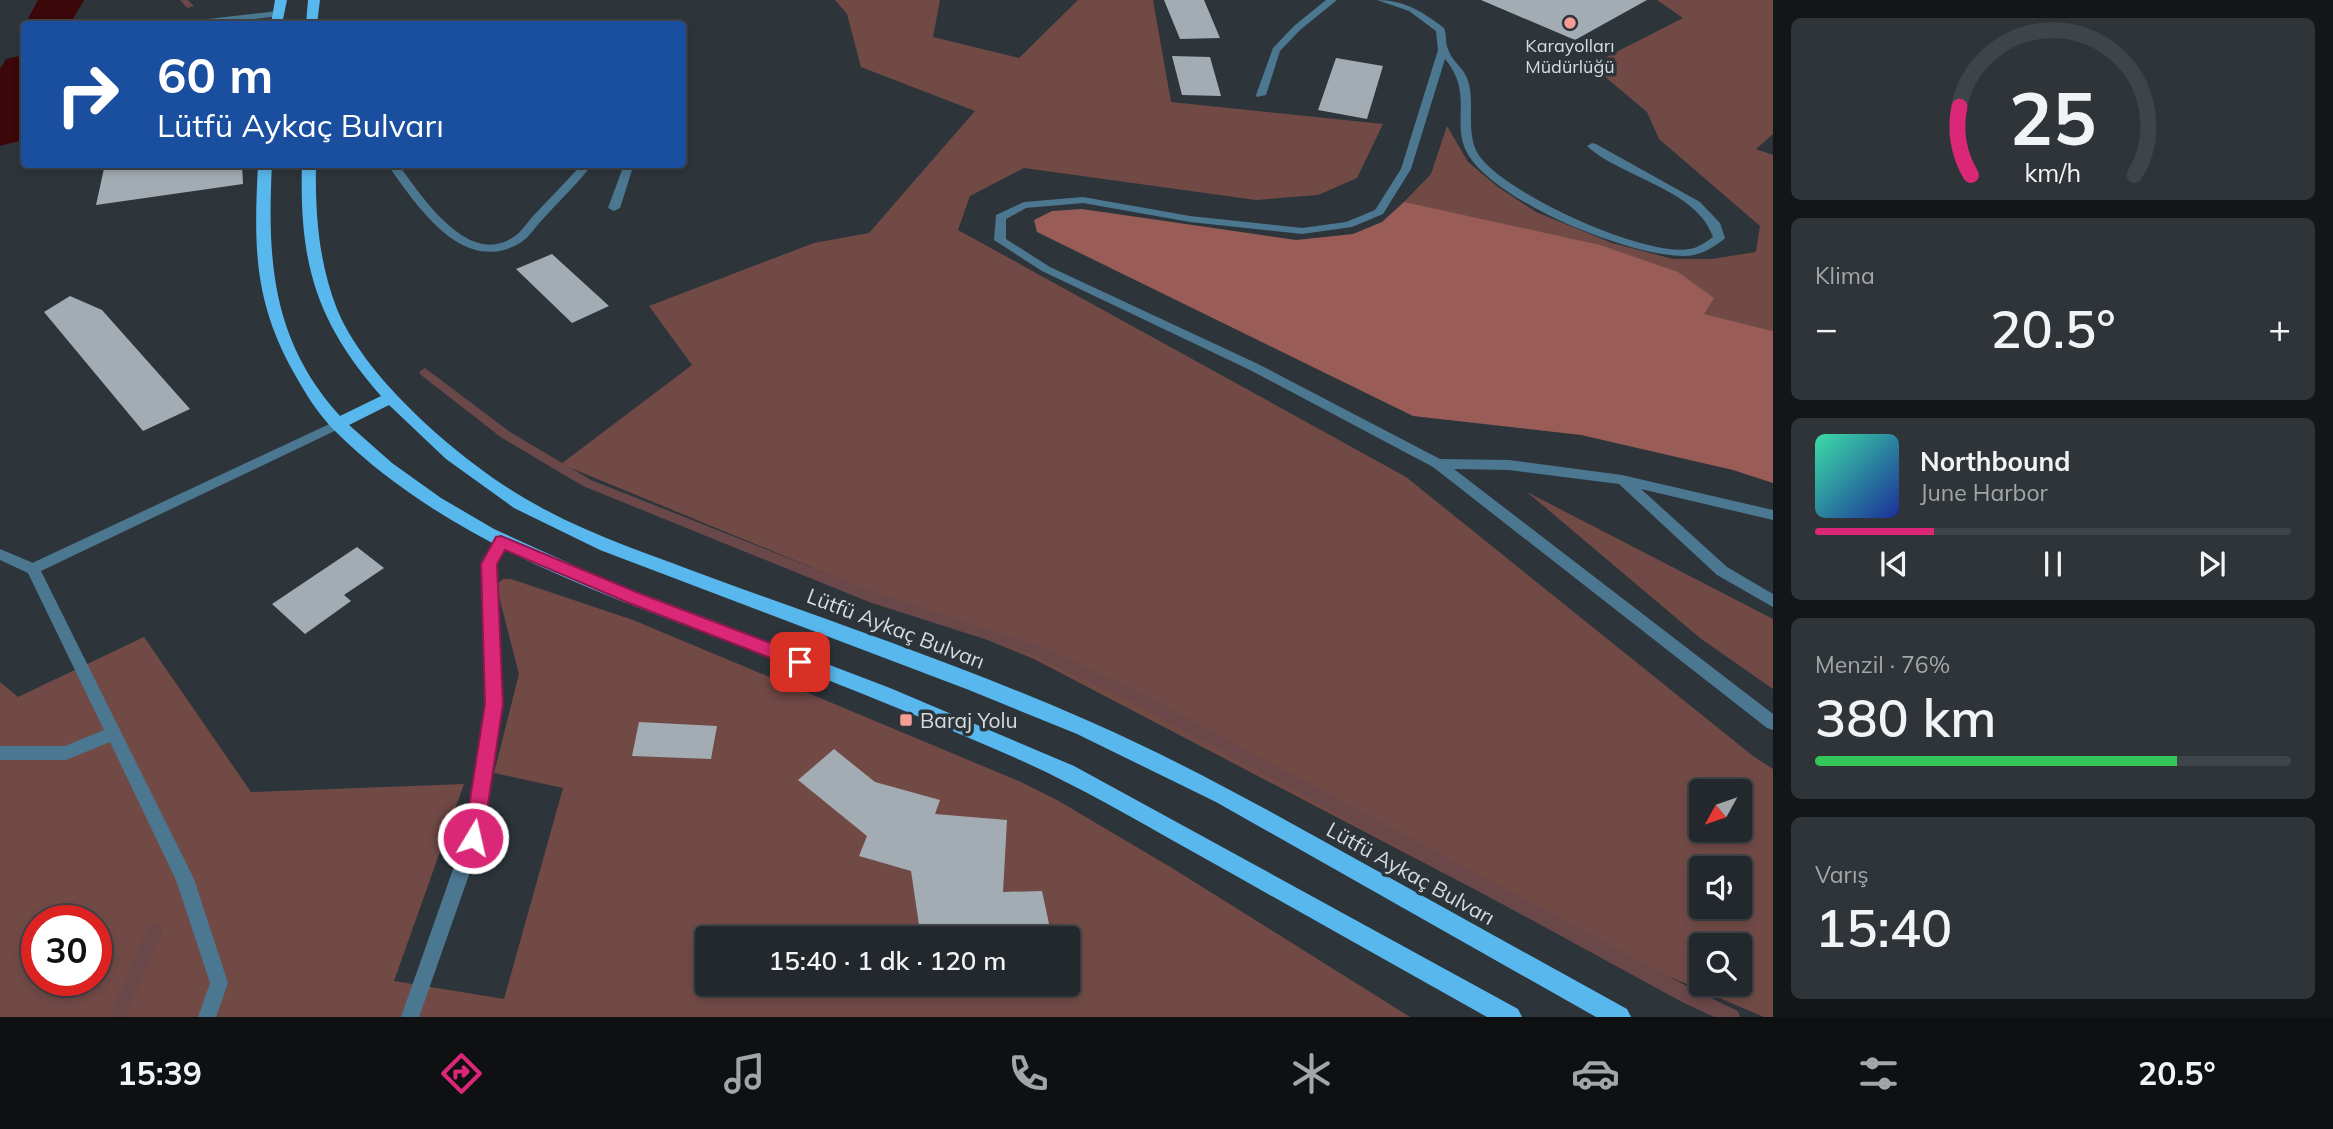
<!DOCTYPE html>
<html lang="tr">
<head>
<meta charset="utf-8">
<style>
	:root { --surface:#22282c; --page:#2e3438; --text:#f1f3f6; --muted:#a2a6a9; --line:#3f4448; --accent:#db2777 }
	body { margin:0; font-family:Mulish,sans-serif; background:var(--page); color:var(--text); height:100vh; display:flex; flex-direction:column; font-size:26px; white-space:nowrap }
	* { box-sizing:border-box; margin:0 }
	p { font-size:23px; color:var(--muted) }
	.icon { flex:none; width:38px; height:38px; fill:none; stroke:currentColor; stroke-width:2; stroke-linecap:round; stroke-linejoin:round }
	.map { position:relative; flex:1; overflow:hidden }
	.sheet { display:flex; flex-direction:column; gap:18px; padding:18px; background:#131618; width:560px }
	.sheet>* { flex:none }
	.guide { position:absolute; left:21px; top:21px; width:665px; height:147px; border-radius:7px; box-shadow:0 4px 10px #0003,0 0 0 2px var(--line); background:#1a4fa0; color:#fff; overflow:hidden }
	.needle { width:46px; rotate:230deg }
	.controls { position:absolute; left:1689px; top:779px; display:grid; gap:14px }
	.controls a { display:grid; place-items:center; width:63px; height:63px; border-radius:7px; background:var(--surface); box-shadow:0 4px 10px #0003,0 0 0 2px var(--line); font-size:35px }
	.speed { position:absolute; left:21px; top:905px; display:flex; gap:14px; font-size:35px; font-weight:700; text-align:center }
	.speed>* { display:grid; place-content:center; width:91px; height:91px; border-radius:50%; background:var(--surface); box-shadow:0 4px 10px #0003,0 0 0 2px var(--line); line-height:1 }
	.speed .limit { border:10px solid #d22; background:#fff; color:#111 }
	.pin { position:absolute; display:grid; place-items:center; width:60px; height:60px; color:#fff; margin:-30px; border-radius:14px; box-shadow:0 4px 10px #0006 }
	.me { position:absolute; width:77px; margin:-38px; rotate:9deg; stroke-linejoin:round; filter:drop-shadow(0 0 5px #0008) }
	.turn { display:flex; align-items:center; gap:24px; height:147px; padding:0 21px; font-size:32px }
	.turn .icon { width:91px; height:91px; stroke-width:2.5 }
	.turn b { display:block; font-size:49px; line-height:60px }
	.big { font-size:52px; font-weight:600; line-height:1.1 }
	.sheet .widget { flex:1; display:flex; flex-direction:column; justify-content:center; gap:10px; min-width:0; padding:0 24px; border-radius:10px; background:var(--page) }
	.sheet .dial { align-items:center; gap:0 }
	.dial svg { height:182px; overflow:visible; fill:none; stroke:var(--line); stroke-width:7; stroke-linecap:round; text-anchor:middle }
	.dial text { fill:var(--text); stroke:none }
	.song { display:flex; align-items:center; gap:21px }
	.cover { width:84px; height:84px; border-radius:10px; background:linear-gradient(135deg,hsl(160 70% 55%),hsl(230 70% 35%)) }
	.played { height:7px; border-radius:4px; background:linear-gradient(90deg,var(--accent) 25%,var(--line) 25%) }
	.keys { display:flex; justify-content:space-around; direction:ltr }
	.heat { display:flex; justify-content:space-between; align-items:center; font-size:38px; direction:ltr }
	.charge { height:10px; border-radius:5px; background:linear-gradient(90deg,#34c759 76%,var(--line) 0) }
	.trip { position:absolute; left:695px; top:926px; width:385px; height:70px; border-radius:7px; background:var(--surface); box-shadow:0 4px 10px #0003,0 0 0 2px var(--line); font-weight:600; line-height:70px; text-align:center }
	.dock { display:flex; height:112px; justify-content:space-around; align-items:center; background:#0e1012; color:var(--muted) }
	.dock .icon { width:49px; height:49px }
	.dock .selected { color:var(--accent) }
	.dock b { font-size:32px; color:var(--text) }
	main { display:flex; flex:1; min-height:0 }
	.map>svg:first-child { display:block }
	.green { fill:#714a46; fill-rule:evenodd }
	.forest { fill:#995c57 }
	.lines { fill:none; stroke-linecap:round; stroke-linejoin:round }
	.stream { fill:#6a4749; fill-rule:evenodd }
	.river { fill:#3b0708; fill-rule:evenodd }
	.building { fill:#a2acb2 }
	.service { fill:#4c7791; fill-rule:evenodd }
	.minor { fill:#4c7791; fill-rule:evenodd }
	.primary { fill:#58b8ee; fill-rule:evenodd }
	.route { fill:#db2777; stroke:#8e194d; stroke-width:2 }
	.poi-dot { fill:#f59c94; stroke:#2d353b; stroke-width:2.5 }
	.labels { text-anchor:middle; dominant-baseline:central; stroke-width:7; stroke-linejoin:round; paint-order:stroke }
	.far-poi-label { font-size:18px; fill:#d7dce0; stroke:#2d353b }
	.street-label { font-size:21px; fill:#d7dce0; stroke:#2d353b }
	.poi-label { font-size:21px; fill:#d7dce0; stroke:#2d353b; text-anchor:start }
</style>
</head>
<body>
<main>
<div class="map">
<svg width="1773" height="1017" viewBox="0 0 1773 1017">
	<rect width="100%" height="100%" fill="#2d353b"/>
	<path class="green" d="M 835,0 L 940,0 L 933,37 L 1019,58 L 1078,0 L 1153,0 L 1171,102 L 1383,124 L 1357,178 L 1318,195 L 1256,200 L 1024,168 L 970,196 L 958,230 L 1406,477 L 1753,756 L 1773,769 L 1773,1017 L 1764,1017 L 1520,913 L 1034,659 L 561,464 L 692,365 L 649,306 L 814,243 L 869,233 L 975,111 L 861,67 L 847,14 ZM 1701,791 L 1740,791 L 1740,830 L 1701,830 ZM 1701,868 L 1740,868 L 1740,906 L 1701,906 ZM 1701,945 L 1740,945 L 1740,984 L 1701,984 Z
		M 1657,0 L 1773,0 L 1773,134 L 1756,149 L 1773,155 L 1773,331 L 1703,314 L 1404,202 L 1431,174 L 1447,126 L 1468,162 L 1498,187 L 1536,212 L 1612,243 L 1673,259 L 1712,259 L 1756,252 L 1760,226 L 1659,139 L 1647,112 L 1591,65 L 1683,18 Z
		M 1527,492 L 1773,619 L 1773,689 L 1700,638 Z
		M 503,579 L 511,579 L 633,620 L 1021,782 L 1057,800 L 1172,868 L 1410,1017 L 0,1017 L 0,682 L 18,697 L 144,637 L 251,792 L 464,784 L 394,981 L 504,999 L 563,788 L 494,773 L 519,674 L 496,585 ZM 37,920 L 96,920 L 96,980 L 37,980 ZM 707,938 L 1068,938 L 1068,984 L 707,984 Z"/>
	<path class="forest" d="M 1404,202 L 1600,245 L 1678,272 L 1714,298 L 1704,314 L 1773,331 L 1773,483 L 1733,470 L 1581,435 L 1413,416 L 1037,232 L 1034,220 L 1052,211 L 1082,209 L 1296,240 L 1353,234 L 1382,222 Z"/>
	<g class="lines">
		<path class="stream" d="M 180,0 L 188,0 L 194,6 L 187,8 Z
			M 425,368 L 510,432 L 591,480 L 879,594 L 1041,646 L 1144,695 L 1694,990 L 1738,1011 L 1740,1017 L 1714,1017 L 1682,1002 L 1134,703 L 1031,654 L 869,602 L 583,486 L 502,438 L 421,375 L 419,372 Z
			M 155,923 L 161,925 L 163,930 L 125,1017 L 109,1017 L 149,925 Z"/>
		<path class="river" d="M 38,0 L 84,0 L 70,24 L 24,26 Z
			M 24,55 L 24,133 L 19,141 L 0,146 L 0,69 L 6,59 Z"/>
	</g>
	<path class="building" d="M 1164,0 L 1204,0 L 1220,38 L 1180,39 Z
		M 1481,0 L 1647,0 L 1575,40 Z
		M 1172,56 L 1210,57 L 1221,96 L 1182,95 Z
		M 1336,58 L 1383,66 L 1367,119 L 1318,110 Z
		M 105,164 L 242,164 L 243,184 L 96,205 Z
		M 552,254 L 609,306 L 572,323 L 516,269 Z
		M 70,296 L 102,310 L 190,409 L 143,431 L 44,312 Z
		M 357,547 L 384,568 L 344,595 L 351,601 L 305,634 L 272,604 Z
		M 639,722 L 717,726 L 711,759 L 632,756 Z
		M 834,749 L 875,782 L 940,800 L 935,814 L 1007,820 L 1003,892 L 1042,891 L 1052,938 L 921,938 L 911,871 L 859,856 L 867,836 L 798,780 Z"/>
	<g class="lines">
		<path class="service" d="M 1326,0 L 1337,0 L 1300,30 L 1280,51 L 1266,95 L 1257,97 L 1256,95 L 1273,48 L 1294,26 Z
			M 1377,0 C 1405,0 1423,12 1444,28 C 1447,35 1445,42 1448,49 C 1453,65 1468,68 1470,90 C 1473,110 1467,136 1478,154 C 1503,193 1644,257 1689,249 C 1698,248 1706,242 1713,237 C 1697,189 1622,178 1587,146 L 1592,143 L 1596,144 L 1700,202 L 1720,223 L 1725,238 L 1723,240 C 1711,249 1699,256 1684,256 C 1628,256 1499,203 1469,156 C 1449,125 1475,94 1445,59 L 1411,169 L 1383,214 L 1352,227 L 1302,234 L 1190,222 L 1083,203 L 1026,208 L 1006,219 L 1006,239 L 1050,267 L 1258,364 L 1440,459 L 1509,460 L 1622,475 L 1773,510 L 1773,520 L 1641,489 L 1727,567 L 1773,594 L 1773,607 L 1717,575 L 1619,484 L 1509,470 L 1454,469 L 1773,714 L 1773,730 L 1767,728 L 1433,467 L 1250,370 L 1042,271 L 994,240 L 996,215 L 1024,202 L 1083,197 L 1190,216 L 1302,228 L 1346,222 L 1375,210 L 1401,169 L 1438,50 L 1436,31 L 1409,11 Z
			M 278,11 L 281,12 L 281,16 L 210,24 L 185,24 L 190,21 Z
			M 387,164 L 398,164 C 421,195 469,270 515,236 C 522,231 527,223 533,216 C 549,199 566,182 582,164 L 593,164 C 577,184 559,201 542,220 C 535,227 529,238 520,243 C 462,277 416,204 387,164 Z
			M 621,164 L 631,164 L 632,170 L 620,208 L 614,211 L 608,208 L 622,170 Z
			M 0,549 L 38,565 L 40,569 L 38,573 L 28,573 L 0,560 Z"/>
		<path class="minor" d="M 338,420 L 343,421 L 345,424 L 343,427 L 41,571 L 194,879 L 228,983 L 216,1017 L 198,1017 L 210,983 L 176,880 L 110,742 L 66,760 L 0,760 L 0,746 L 65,746 L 104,730 L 26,569 L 28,565 Z
			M 501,537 L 506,538 L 508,542 L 496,563 L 502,704 L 482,838 L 419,1017 L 401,1017 L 464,838 L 486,704 L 482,563 L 496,538 Z"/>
		<path class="primary" d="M 275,0 L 287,0 L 282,24 L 271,24 Z
			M 308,0 L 320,0 L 317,24 L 306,24 Z
			M 258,164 L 272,164 C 267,261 272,341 340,416 L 381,396 C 316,322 299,263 302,164 L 316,164 C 315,215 319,263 337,309 C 365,379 462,462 526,499 C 585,534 652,555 715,579 C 841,625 969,668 1091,722 C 1182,762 1268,810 1354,858 C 1445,908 1536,959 1627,1009 L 1631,1017 L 1596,1017 L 1216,802 L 1077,734 L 969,690 L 600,550 L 514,508 L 446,459 L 389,405 L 349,425 L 392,463 L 441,498 L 494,529 L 606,580 L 890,688 L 1074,766 L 1518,1009 L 1522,1017 L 1487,1017 C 1387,961 1288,905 1188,849 C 1133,818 1078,786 1020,760 C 925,718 829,680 732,643 C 591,590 444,539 335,431 C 318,414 305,393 294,373 C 253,300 254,245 258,164 Z"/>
	</g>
	<path class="route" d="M 501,536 L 641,594 L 807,657 L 809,662 L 807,667 L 794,667 L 629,603 L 505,550 L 497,564 L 503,704 L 483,838 L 480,845 L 473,847 L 466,845 L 464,838 L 485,704 L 481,564 L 496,537 Z"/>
	<g class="poi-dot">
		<circle cx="1570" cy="23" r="7"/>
		<rect x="899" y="713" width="14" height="14" rx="3.5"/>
	</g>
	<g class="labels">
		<g class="far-poi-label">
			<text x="1570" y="45">Karayolları<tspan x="1570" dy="21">Müdürlüğü</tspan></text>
		</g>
		<g class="street-label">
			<text transform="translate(896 628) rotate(21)">Lütfü Aykaç Bulvarı</text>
			<text transform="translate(1411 873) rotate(29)">Lütfü Aykaç Bulvarı</text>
		</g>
		<g class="poi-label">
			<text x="920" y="720">Baraj Yolu</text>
		</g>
	</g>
</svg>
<div class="controls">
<a><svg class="needle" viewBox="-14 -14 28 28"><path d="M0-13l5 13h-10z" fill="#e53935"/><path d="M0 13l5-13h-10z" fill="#a2a6a9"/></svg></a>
<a><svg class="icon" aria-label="sound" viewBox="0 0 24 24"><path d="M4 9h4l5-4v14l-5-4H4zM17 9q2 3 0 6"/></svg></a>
<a><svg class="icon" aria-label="search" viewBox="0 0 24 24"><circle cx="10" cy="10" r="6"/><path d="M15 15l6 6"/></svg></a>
</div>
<div class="speed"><div class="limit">30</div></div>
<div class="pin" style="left:800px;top:662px;background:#d93025"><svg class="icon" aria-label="arrive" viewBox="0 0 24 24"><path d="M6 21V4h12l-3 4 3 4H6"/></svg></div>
<svg class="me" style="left:473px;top:838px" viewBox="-20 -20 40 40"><circle r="17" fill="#db2777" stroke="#fff" stroke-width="3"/><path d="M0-11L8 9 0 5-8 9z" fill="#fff"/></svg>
<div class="trip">15:40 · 1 dk · 120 m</div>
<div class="guide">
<div class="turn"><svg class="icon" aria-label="right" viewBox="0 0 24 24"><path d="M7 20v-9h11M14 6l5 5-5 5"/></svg><div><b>60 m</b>Lütfü Aykaç Bulvarı</div></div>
</div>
</div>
<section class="sheet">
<div class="widget dial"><svg viewBox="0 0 100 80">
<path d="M14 69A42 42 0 1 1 86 69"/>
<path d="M14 69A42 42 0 0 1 9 39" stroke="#db2777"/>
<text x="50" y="56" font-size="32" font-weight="700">25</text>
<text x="50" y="72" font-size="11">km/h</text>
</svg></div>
<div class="widget"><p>Klima</p>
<div class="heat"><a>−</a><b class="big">20.5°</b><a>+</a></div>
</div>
<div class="widget">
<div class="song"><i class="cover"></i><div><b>Northbound</b><p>June Harbor</p></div></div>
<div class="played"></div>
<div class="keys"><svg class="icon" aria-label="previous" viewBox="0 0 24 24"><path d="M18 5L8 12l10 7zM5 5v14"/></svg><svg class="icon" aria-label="pause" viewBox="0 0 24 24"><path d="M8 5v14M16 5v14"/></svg><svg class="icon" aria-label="next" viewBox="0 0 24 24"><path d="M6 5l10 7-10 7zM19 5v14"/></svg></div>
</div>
<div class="widget"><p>Menzil · 76%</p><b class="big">380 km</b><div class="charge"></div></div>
<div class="widget"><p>Varış</p><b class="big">15:40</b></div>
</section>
</main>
<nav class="dock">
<b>15:39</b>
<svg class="icon selected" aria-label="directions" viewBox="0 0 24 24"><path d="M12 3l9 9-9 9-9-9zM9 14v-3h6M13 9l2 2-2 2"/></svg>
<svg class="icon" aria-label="music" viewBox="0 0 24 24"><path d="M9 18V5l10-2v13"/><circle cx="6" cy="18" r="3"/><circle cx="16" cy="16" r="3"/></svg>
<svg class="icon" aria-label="phone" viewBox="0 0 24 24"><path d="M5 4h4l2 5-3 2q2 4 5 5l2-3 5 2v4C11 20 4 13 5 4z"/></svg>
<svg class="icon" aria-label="climate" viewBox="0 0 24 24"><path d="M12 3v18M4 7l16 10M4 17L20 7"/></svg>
<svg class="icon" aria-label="car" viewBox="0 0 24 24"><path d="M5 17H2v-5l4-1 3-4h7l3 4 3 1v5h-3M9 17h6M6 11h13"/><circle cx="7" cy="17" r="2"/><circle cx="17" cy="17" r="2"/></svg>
<svg class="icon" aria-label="filters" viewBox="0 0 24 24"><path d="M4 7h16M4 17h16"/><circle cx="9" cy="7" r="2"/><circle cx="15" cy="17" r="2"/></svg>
<b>20.5°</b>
</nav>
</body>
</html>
